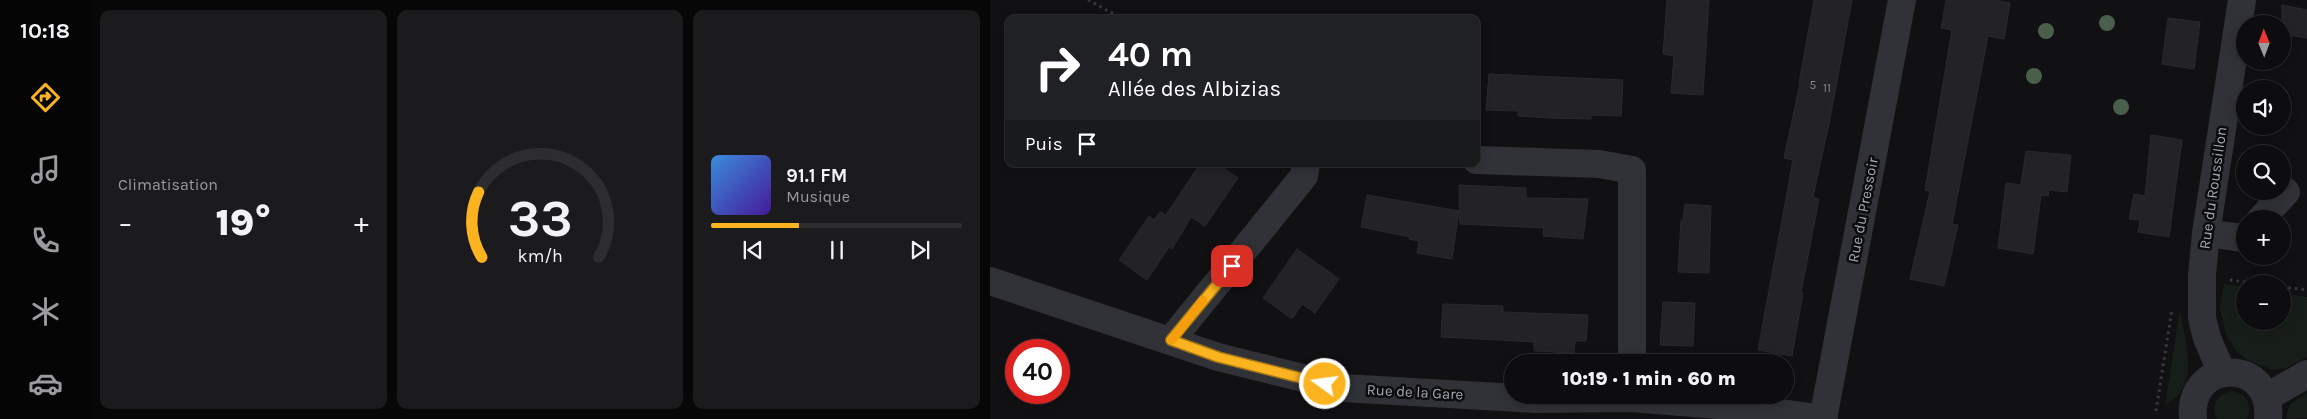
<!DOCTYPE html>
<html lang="fr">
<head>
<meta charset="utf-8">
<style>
	:root { --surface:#0d0c0e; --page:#1b1a1c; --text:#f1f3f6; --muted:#9a9b9e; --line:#2d2c2e; --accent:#fbb41f }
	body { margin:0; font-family:Karla,sans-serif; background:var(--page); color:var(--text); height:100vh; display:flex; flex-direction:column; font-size:19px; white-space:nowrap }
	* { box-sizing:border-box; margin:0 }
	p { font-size:16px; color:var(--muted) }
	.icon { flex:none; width:28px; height:28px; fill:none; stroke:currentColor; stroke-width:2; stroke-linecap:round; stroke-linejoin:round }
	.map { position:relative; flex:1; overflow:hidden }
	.drawer { display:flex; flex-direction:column; gap:10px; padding:10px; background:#070708; width:900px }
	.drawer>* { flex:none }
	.banner { position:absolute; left:15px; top:15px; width:475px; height:152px; border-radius:10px; box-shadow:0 2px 12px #0003,0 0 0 1px var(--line); background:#202124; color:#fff; overflow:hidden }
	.needle { width:32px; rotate:359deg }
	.fabs { position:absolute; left:1246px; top:15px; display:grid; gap:10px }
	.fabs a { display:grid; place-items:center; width:55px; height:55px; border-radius:50%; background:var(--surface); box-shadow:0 2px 12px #0003,0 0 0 1px var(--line); font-size:25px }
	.speed { position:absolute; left:15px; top:339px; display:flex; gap:10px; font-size:25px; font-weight:700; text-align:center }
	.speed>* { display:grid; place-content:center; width:65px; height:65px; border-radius:50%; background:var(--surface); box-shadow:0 2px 12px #0003,0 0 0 1px var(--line); line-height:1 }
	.speed .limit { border:8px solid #d22; background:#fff; color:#111 }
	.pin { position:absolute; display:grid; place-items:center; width:42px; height:42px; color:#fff; margin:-21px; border-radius:10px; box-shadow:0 2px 8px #0006 }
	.me { position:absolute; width:55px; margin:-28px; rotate:284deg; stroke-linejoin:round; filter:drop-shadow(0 0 4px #0008) }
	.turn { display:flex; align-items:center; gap:18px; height:105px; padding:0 20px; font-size:22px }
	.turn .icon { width:65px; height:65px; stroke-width:2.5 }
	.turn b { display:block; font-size:35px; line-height:42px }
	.then { display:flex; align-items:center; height:48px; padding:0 20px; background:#0003; gap:10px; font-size:19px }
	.big { font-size:38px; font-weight:800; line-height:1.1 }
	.drawer .widget { flex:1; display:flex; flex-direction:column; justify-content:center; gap:8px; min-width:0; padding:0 18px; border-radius:10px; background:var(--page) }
	.drawer .dial { align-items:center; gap:0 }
	.dial svg { height:130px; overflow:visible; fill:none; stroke:var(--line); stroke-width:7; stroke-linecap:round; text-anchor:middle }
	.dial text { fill:var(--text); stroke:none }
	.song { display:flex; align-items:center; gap:15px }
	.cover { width:60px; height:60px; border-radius:8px; background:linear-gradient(135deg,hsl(210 70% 55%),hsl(260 70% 35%)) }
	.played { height:5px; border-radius:2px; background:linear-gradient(90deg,var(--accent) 35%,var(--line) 35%) }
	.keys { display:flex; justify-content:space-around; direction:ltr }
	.heat { display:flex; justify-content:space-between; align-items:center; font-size:28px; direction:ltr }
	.drawer .tiles { flex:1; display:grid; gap:10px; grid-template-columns:repeat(3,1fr) }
	.trip { position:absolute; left:514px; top:354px; width:290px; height:50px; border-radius:25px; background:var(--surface); box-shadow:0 2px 12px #0003,0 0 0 1px var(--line); font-weight:800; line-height:50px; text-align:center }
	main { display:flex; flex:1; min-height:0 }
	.dock { display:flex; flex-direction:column; width:90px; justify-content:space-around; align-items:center; background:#050506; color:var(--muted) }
	.dock .icon { width:35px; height:35px }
	.dock .on { color:var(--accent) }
	.dock b { font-size:22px; color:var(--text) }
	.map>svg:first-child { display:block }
	.green { fill:#171d18 }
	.building { fill:#232326; stroke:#2a2a2e }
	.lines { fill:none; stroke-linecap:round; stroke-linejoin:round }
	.path { stroke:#37393e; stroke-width:3; stroke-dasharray:2.5 4; stroke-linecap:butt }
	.minor { stroke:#313237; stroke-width:28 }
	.tree { fill:#495f4b }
	.route-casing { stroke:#a37514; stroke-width:12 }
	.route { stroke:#fbb41f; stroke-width:9 }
	.slow { stroke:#f59e0b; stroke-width:9 }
	.labels { text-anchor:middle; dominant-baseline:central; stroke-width:5; stroke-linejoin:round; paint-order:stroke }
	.number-label { font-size:12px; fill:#818490 }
	.street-label { font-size:15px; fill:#a1a6b4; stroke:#0c0c0d }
</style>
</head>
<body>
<main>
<nav class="dock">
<b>10:18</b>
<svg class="icon on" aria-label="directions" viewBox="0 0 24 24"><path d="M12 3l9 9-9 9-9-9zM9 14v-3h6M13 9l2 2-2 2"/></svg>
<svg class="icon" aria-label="music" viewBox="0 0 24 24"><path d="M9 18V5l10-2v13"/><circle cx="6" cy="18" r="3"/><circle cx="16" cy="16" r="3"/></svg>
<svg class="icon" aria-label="phone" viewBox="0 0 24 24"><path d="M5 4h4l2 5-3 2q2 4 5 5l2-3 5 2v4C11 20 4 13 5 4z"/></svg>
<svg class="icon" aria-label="climate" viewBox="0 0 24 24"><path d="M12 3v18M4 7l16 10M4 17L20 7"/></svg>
<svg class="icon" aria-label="car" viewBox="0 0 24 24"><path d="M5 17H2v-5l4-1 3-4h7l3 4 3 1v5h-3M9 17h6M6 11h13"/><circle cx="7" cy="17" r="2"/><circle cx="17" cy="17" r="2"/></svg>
</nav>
<section class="drawer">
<div class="tiles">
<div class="widget"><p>Climatisation</p>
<div class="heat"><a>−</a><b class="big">19°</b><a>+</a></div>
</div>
<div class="widget dial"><svg viewBox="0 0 100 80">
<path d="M14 69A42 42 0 1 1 86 69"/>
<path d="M14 69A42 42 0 0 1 12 29" stroke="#fbb41f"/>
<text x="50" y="56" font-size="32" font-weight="700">33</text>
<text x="50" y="72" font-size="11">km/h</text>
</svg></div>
<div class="widget">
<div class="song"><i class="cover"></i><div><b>91.1 FM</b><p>Musique</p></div></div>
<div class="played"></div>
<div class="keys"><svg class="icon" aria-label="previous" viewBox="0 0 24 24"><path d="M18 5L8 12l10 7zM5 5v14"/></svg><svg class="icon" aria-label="pause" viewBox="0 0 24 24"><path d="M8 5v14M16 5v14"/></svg><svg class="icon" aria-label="next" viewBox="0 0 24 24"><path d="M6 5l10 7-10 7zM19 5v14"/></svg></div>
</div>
</div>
</section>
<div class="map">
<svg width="1317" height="419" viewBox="0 0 1317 419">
	<rect width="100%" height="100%" fill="#111012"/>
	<path class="green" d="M 1234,284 L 1255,287 L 1255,321 L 1292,321 L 1293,293 L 1317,297 L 1317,357 L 1296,368 L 1283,370 L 1259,361 L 1246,351 L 1236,335 L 1230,308 Z
		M 1190,309 C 1195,342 1212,387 1175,405 Z
		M 1242,391 C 1256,393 1264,406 1257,419 L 1227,419 C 1220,405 1227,394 1242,391 Z
		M 1317,393 L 1317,418 L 1296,419 L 1299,405 Z"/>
	<path class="building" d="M 677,0 L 719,0 L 713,95 L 681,93 L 684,56 L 673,54 Z
		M 824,0 L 862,0 L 840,119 L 823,197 L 829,199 L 811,293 L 813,293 L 802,356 L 768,350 L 803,160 L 794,158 L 810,83 L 809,83 Z
		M 956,0 L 1004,0 L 1020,3 L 1014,39 L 998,36 L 962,224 L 968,225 L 954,286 L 920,279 L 940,191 L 935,190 L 962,30 L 951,28 Z
		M 1292,5 L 1317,10 L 1317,38 L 1292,34 Z
		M 1178,18 L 1210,22 L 1204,69 L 1172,64 Z
		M 499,74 L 633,80 L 631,116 L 601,115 L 601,119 L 560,118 L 528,116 L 528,111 L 496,110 Z
		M 1161,135 L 1192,140 L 1179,237 L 1148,232 L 1150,220 L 1139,219 L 1144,194 L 1155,196 Z
		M 1036,151 L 1081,155 L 1077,192 L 1059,190 L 1058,196 L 1051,195 L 1043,254 L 1008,248 L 1016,183 L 1031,185 Z
		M 210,164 L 227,164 L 248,178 L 215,226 L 201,217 L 182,249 L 179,247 L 157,280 L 129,260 L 159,216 L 164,220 L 170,212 L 176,215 Z
		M 469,185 L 536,188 L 536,198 L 598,199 L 593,239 L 553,236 L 554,228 L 470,224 Z
		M 377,195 L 469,211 L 462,259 L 427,253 L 429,241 L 419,239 L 420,237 L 371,227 Z
		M 695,204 L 721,206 L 719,273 L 688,272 L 691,220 L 693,220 Z
		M 307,249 L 349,279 L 325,313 L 312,304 L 302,319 L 273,298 Z
		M 673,302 L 705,303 L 703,346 L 670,345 Z
		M 453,304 L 513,306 L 513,312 L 598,315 L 596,341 L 585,341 L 584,353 L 544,351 L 544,342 L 451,337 Z"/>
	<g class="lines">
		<path class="path" d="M 98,0 L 133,19
			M 1240,280 L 1269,284
			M 1292,287 L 1317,290
			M 1166,411 L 1182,309"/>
		<path class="minor" d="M 486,160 L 609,164 L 642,170 L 642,362
			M 1271,219 L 1296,192
			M 1216,233 L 1253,238 L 1255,236
			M 0,281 L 228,357 L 353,388 L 546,399 L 641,398 L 740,406 L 834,419
			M 181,340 L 314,176 L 316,164
			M 1232,373 L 1217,338 L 1212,318 L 1212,275 L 1216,233 L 1252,0
			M 1277,397 L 1317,374
			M 833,419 L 912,0
			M 1203,419 C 1197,357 1284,357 1278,419"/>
	</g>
	<g class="tree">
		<circle cx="1117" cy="23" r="8"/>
		<circle cx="1056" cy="31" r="8"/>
		<circle cx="1044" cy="76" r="8"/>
		<circle cx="1131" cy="107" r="8"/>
	</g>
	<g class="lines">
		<defs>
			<path id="route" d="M 242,266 L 181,340 L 228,357 L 335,384"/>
		</defs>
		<use href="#route" class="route-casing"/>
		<use href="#route" class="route"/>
		<path class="slow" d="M 182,340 L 213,300"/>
	</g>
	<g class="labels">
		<g class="number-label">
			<text x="823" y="85">5</text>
			<text x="837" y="88">11</text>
		</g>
		<g class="street-label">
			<text transform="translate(1223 188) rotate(-82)">Rue du Roussillon</text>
			<text transform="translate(873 210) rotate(-79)">Rue du Pressoir</text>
			<text transform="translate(425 392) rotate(3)">Rue de la Gare</text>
		</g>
	</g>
</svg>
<div class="fabs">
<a><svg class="needle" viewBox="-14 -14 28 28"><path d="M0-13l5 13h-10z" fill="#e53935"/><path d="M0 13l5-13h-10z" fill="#9a9b9e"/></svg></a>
<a><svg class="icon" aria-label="sound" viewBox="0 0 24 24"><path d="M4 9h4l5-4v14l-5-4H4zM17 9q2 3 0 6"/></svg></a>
<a><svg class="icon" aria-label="search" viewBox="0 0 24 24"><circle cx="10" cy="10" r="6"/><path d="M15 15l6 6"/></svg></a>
<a>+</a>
<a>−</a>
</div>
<div class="speed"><div class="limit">40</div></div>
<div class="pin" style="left:242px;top:266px;background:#d93025"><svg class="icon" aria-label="arrive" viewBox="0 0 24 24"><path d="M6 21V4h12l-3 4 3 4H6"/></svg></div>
<svg class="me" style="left:335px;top:384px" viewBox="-20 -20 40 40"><circle r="17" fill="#fbb41f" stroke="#fff" stroke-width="3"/><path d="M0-11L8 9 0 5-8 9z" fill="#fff"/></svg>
<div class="trip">10:19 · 1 min · 60 m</div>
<div class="banner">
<div class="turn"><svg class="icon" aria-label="right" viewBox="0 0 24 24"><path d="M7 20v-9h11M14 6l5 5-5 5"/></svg><div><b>40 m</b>Allée des Albizias</div></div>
<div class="then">Puis<svg class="icon" aria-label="arrive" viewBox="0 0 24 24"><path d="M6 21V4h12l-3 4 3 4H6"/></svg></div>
</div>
</div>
</main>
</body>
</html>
